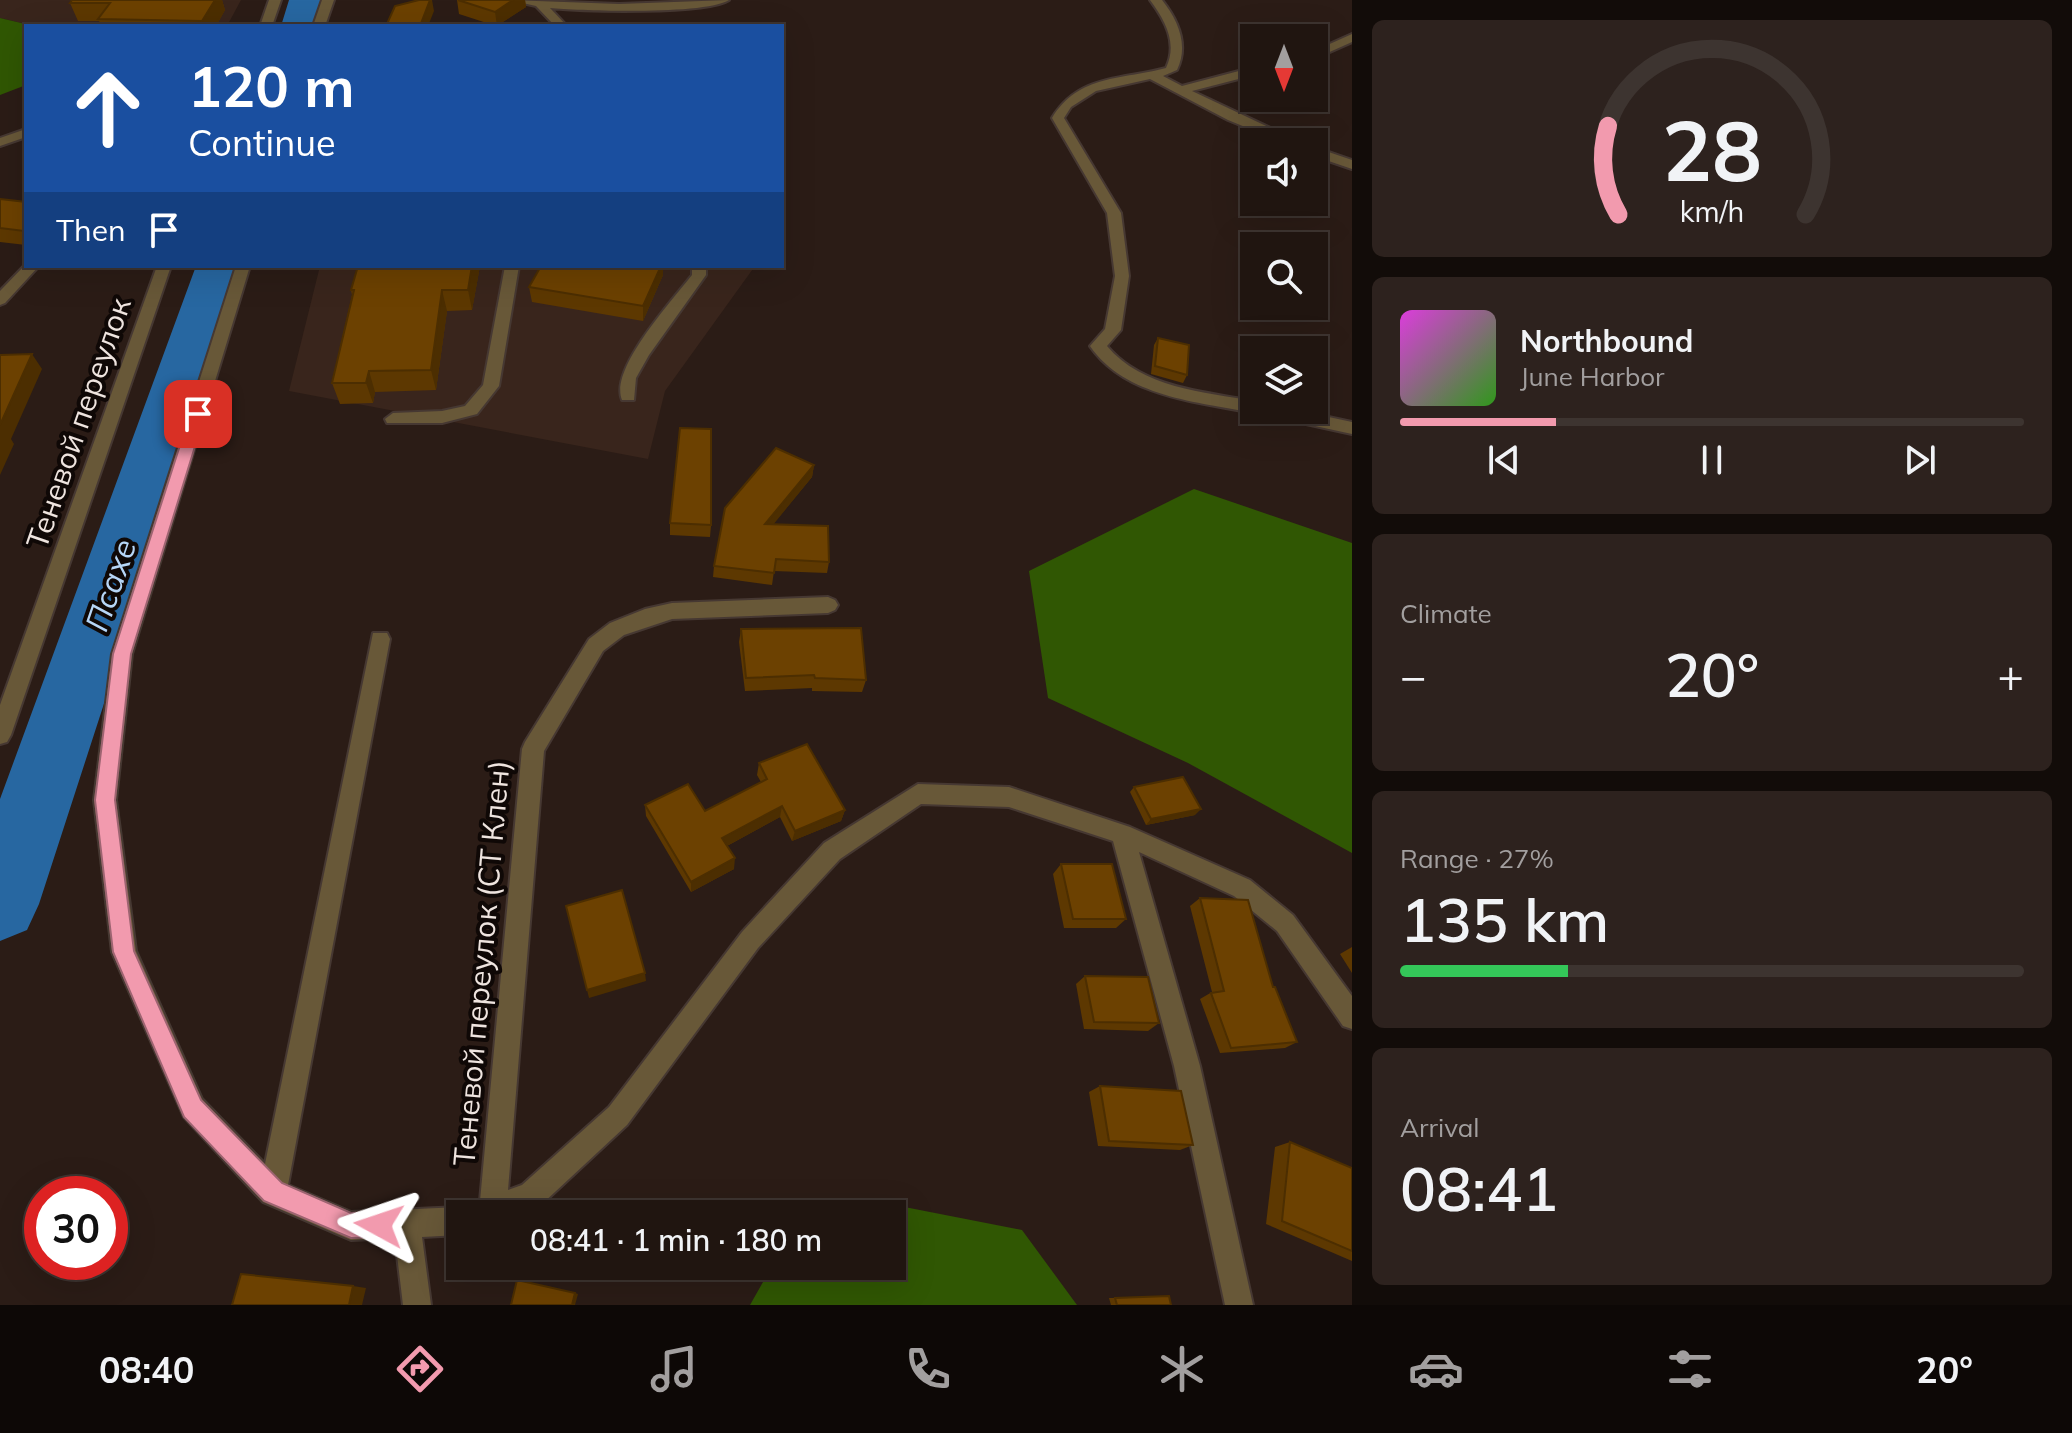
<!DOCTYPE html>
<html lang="en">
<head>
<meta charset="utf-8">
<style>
	:root { --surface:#201510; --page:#2d221e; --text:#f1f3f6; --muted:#a29f9f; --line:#3d3430; --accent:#f29aae }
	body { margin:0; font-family:Mulish,sans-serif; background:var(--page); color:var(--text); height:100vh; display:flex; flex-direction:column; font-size:30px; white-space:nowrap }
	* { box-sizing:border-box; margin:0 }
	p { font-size:26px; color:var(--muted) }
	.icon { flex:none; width:44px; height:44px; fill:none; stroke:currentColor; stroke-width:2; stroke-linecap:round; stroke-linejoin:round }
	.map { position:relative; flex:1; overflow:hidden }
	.sheet { display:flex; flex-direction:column; gap:20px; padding:20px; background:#120c09; width:720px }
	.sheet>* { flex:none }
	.top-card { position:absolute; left:24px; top:24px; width:760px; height:244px; border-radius:0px; box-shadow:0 8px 32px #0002,0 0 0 2px var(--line); background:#1a4fa0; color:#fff; overflow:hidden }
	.needle { width:52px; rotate:180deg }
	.controls { position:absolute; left:1240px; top:24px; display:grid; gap:16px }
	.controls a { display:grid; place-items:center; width:88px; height:88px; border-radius:0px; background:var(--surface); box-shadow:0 8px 32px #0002,0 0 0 2px var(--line); font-size:40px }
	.speed { position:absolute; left:24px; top:1176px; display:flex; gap:16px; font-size:40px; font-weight:700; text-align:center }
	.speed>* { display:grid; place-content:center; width:104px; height:104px; border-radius:50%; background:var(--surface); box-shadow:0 8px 32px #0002,0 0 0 2px var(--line); line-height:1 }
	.speed .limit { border:12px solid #d22; background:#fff; color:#111 }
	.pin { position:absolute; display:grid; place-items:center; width:68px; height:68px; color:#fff; margin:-34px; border-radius:16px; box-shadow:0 4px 12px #0006 }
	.me { position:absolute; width:88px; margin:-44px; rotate:275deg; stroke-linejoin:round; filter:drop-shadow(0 0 6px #0008) }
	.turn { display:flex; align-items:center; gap:28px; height:168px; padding:0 32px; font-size:36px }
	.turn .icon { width:104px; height:104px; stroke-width:2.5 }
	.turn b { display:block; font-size:56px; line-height:68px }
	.then { display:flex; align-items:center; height:76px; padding:0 32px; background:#0003; gap:16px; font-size:30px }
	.big { font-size:60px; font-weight:600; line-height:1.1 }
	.sheet .card { flex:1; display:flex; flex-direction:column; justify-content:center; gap:12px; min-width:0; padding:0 28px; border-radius:12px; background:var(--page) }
	.sheet .dial { align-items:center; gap:0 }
	.dial svg { height:208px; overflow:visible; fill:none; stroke:var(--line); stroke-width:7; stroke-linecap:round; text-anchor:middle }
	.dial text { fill:var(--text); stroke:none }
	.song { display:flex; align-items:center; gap:24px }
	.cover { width:96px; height:96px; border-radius:12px; background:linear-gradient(135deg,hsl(300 70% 55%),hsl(110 70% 35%)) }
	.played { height:8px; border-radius:4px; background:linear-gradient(90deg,var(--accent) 25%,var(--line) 25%) }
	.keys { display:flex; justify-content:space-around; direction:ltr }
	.heat { display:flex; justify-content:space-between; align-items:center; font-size:44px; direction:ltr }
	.charge { height:12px; border-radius:6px; background:linear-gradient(90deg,#34c759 27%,var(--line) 0) }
	.trip { position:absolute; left:446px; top:1200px; width:460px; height:80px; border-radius:0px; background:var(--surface); box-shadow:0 8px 32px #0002,0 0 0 2px var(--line); font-weight:600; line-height:80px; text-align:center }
	.menu { display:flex; height:128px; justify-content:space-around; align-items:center; background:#0d0806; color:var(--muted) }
	.menu .icon { width:56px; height:56px }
	.menu .current { color:var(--accent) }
	.menu b { font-size:36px; color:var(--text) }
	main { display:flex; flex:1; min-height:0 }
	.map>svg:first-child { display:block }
	.built { fill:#39251c }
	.forest { fill:#305703 }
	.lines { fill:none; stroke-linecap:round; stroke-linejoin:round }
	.river { fill:#2767a1; fill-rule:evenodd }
	.minor-casing { stroke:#463832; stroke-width:4 }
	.minor { fill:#685838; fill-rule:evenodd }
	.wall { fill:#5d3801 }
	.shaded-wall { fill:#4c2e01 }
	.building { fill:#6c4101; stroke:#4c2e01; stroke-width:2 }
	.route { fill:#f29aae; stroke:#9d6471; stroke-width:2 }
	.labels { text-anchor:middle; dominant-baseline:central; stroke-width:8; stroke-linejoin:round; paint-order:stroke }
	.street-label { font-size:30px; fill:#eee4df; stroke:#0f0806 }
	.water-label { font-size:32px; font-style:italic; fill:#b6d6f7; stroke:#0f0806 }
</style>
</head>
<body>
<main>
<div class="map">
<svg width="1352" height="1305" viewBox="0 0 1352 1305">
	<rect width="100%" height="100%" fill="#2b1c16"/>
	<path class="built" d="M 0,0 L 241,0 L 227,26 L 34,26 L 0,18 Z
		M 320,266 L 755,266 L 665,391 L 648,459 L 289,391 Z"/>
	<path class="forest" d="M 0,18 L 34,26 L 26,26 L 26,85 L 0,95 Z
		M 1194,489 L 1352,543 L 1352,853 L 1188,763 L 1048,698 L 1029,571 Z
		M 884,1203 L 1022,1230 L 1077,1305 L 750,1305 L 772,1266 L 892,1266 L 892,1214 L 865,1214 Z"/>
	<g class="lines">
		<path class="river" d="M 289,0 L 327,0 L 319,26 L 281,26 Z
			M 196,266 L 246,266 L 39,904 L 27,930 L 0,941 L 0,799 Z"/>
		<defs>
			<path id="minor" d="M 269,0 L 281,0 L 272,26 L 260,26 Z
				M 322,0 L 334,0 L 325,26 L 313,26 Z
				M 509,0 L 619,4 L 729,0 C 706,15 582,11 550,8 L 567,26 L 555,26 L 536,6 Z
				M 1150,0 L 1162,0 C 1178,20 1189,45 1177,70 L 1163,76 L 1182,86 L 1254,67 L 1254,75 L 1192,91 L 1300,142 L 1282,142 L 1228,120 L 1150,79 L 1096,91 L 1071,107 L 1064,118 L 1121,213 L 1129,276 L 1121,330 L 1107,346 C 1142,388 1204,392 1254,401 L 1254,410 L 1261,410 L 1254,413 C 1198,402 1125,397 1090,346 L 1105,329 L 1115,276 L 1107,213 L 1052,118 C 1079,74 1122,80 1166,68 C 1178,43 1165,20 1150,0 Z
				M 1352,34 L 1352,42 L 1314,59 L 1314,51 Z
				M 26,129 L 26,137 L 0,146 L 0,138 Z
				M 1314,147 L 1352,160 L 1352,169 L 1314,156 Z
				M 26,264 L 26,266 L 39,266 L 5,303 L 0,305 L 0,291 Z
				M 157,266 L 171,266 L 11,735 L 7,742 L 0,744 L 0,705 Z
				M 236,266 L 250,266 L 132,654 L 116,800 L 136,951 L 202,1099 L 265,1164 L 373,633 L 387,633 L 390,639 L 288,1185 L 351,1212 L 460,1207 L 469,1211 L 471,1204 L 480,1201 L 522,749 L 525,742 L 589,639 L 610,623 L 645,609 L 672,603 L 828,597 L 835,600 L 838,605 L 835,610 L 828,613 L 672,619 L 624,635 L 603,651 L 544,751 L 508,1190 L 522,1185 L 609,1107 L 742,932 L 824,843 L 918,784 L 1009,787 L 1130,827 L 1250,880 L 1293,915 L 1352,996 L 1352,1029 L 1343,1026 L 1277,931 L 1234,896 L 1139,852 L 1200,1066 L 1253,1305 L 1225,1305 L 1174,1066 L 1113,841 L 1009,807 L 921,804 L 840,859 L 758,948 L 627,1125 L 541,1205 L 517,1214 L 460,1214 L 460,1235 L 422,1237 L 431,1305 L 403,1305 L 395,1238 L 351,1240 L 263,1202 L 184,1117 L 112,952 L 94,800 L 112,654 Z
				M 505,266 L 519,266 L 499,386 L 477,414 L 442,423 L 387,423 L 385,419 L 393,413 L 442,411 L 465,406 L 483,385 Z
				M 692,266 L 706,266 L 706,275 L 649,355 L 636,378 L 634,400 L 622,400 C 609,369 672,301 692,275 Z
				M 1261,410 L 1296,410 L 1352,422 L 1352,434 L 1269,416 Z"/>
		</defs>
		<use href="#minor" class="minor-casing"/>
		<use href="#minor" class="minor"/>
	</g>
	<path class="wall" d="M 72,0 L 222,0 L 225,10 L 216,26 L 101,26 L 99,21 L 78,21 L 70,3 Z
		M 457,0 L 525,0 L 526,7 L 496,26 L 459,14 Z
		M 0,199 L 26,202 L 26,245 L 0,242 Z
		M 358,266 L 480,266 L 472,310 L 447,311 L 436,390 L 375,392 L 373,403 L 340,404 L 332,383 L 352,295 L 351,290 Z
		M 541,266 L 663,266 L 663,275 L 643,321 L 532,302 L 529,287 Z
		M 1158,338 L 1187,375 L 1183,383 L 1151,374 L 1154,345 Z
		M 814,465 L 812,477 L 773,524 L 829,562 L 827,573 L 774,571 L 772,585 L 713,577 L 714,566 Z
		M 670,523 L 711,525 L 710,537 L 670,535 Z
		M 741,629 L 866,680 L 862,692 L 812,691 L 812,688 L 745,691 L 739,642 Z
		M 759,763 L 845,810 L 841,821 L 792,841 L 780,817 L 727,846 L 734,869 L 691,892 L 646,816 L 645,805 L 705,811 L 761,782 L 757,775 Z
		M 1134,787 L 1195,815 L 1146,825 L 1130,792 Z
		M 1061,864 L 1126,919 L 1116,928 L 1064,928 L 1053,874 Z
		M 1200,898 L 1273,987 L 1297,1042 L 1285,1048 L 1220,1053 L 1200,999 L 1212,992 L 1190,906 Z
		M 1352,947 L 1352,973 L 1340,954 Z
		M 1085,976 L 1159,1023 L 1148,1031 L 1084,1029 L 1076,984 Z
		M 1100,1086 L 1193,1145 L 1180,1150 L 1098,1146 L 1089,1092 Z
		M 1290,1142 L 1352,1168 L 1352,1261 L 1266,1224 L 1275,1147 Z
		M 1109,1298 L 1115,1298 L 1171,1305 L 1111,1305 Z"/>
	<path class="shaded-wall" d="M 215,0 L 222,0 L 225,10 L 216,26 L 204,26 L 202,21 Z
		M 430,0 L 432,0 L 434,11 L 428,26 L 420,26 Z
		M 513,0 L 525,0 L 526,7 L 497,26 L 495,12 Z
		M 472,266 L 480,266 L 472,310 L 468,290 Z
		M 661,266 L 663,266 L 663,275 L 643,321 L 643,306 Z
		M 442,290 L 447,311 L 436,390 L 431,370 Z
		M 32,354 L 42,369 L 11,439 L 14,444 L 0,475 L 0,425 Z
		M 369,371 L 375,392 L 373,403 L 366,383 Z
		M 814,465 L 812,477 L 764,536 L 765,524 Z
		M 782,806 L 780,817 L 721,849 L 722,838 Z
		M 1201,809 L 1195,815 L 1146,825 L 1151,819 Z
		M 845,810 L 841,821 L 792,841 L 795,831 Z
		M 735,858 L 734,869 L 691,892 L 691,882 Z
		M 645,973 L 646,981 L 589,998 L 587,990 Z
		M 353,1286 L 366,1288 L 362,1305 L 349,1305 Z
		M 575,1293 L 578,1294 L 575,1305 L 572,1305 Z"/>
	<path class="building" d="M 72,0 L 215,0 L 202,21 L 98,19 L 110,3 L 70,3 Z
		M 419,0 L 430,0 L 420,26 L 386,26 L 395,6 Z
		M 458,0 L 513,0 L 495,12 Z
		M 0,199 L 26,202 L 26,228 L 24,231 L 0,228 Z
		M 358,266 L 472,266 L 468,290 L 442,290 L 431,370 L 369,371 L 366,383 L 332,383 L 354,290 L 351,290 Z
		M 541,266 L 661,266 L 643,306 L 529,287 Z
		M 1158,338 L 1189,345 L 1187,375 L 1155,366 Z
		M 32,354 L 0,425 L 0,355 Z
		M 680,428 L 711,429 L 711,525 L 670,523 Z
		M 776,448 L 814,465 L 765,524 L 828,526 L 829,562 L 776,559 L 774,573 L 714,566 L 725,508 Z
		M 861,628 L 866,680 L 815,678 L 814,675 L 746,678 L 741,629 Z
		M 807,744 L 845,810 L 795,831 L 782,806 L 722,838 L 735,858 L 691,882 L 645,805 L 688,784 L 705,811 L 767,779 L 759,763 Z
		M 1183,777 L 1201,809 L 1151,819 L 1134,787 Z
		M 1061,864 L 1112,864 L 1126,919 L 1073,919 Z
		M 622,890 L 645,973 L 587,990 L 566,906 Z
		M 1200,898 L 1248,900 L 1273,987 L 1275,987 L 1297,1042 L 1231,1048 L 1211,993 L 1224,991 Z
		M 1085,976 L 1148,977 L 1159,1023 L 1094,1022 Z
		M 1100,1086 L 1181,1091 L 1193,1145 L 1109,1141 Z
		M 1290,1142 L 1352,1168 L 1352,1251 L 1282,1221 Z
		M 241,1274 L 353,1286 L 349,1305 L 232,1305 Z
		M 517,1280 L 575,1293 L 572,1305 L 511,1305 Z
		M 1169,1296 L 1171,1305 L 1117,1305 L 1115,1298 Z"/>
	<path class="route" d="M 198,408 L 205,414 L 131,654 L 115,800 L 134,951 L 201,1100 L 282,1183 L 351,1213 L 379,1212 L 388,1216 L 392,1225 L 388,1233 L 379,1237 L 351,1238 L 264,1201 L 184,1117 L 113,952 L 95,800 L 113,654 L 190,414 Z"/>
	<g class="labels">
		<g class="street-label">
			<text transform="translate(78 423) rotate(-71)">Теневой переулок</text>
			<text transform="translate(481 963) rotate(-85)">Теневой переулок (СТ Клен)</text>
		</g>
		<g class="water-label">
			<text transform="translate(110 585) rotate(-71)">Псахе</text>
		</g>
	</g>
</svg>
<div class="controls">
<a><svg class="needle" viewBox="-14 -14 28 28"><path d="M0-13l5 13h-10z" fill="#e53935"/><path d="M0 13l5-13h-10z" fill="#a29f9f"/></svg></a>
<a><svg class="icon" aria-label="sound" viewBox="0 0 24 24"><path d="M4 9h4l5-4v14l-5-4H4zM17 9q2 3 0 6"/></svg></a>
<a><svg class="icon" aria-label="search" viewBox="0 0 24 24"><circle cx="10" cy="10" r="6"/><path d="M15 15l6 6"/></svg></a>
<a><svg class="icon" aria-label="layers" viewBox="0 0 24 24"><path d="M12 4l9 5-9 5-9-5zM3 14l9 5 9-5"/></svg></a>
</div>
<div class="speed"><div class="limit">30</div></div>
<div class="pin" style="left:198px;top:414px;background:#d93025"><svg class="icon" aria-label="arrive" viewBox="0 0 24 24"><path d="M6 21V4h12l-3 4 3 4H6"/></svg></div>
<svg class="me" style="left:379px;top:1225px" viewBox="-20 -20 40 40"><path d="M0-17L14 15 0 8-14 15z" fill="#f29aae" stroke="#fff" stroke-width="4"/></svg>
<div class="trip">08:41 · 1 min · 180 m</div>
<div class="top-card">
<div class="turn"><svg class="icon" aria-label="ahead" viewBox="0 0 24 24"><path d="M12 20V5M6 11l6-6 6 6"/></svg><div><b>120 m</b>Continue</div></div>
<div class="then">Then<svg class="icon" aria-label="arrive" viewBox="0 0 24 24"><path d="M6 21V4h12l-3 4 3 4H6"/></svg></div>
</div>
</div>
<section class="sheet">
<div class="card dial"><svg viewBox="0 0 100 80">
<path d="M14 69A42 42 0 1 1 86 69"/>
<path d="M14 69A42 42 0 0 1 10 35" stroke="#f29aae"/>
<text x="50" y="56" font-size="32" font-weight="700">28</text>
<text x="50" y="72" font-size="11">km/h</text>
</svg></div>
<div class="card">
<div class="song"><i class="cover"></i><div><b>Northbound</b><p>June Harbor</p></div></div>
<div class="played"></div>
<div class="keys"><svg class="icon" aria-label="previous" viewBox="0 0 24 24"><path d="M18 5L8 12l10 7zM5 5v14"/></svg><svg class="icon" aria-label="pause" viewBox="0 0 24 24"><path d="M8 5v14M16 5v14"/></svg><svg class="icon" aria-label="next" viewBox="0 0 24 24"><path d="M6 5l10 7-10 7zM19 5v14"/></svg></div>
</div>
<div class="card"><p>Climate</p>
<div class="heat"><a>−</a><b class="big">20°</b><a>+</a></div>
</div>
<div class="card"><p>Range · 27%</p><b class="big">135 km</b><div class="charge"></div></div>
<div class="card"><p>Arrival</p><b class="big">08:41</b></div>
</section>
</main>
<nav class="menu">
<b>08:40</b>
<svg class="icon current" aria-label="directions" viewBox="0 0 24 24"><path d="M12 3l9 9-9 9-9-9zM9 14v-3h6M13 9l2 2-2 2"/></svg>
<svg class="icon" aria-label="music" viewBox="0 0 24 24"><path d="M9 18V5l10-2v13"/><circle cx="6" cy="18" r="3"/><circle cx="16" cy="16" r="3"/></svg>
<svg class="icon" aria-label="phone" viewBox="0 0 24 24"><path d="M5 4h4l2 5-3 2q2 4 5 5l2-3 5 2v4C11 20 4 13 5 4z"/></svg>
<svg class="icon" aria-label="climate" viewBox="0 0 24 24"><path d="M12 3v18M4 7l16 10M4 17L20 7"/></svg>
<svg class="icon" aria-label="car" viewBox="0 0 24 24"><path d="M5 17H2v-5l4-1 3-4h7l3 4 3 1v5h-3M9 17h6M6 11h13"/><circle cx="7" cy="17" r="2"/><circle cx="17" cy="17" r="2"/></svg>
<svg class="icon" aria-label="filters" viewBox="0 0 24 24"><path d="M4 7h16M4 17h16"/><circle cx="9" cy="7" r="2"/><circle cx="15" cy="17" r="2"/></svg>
<b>20°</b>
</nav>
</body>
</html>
